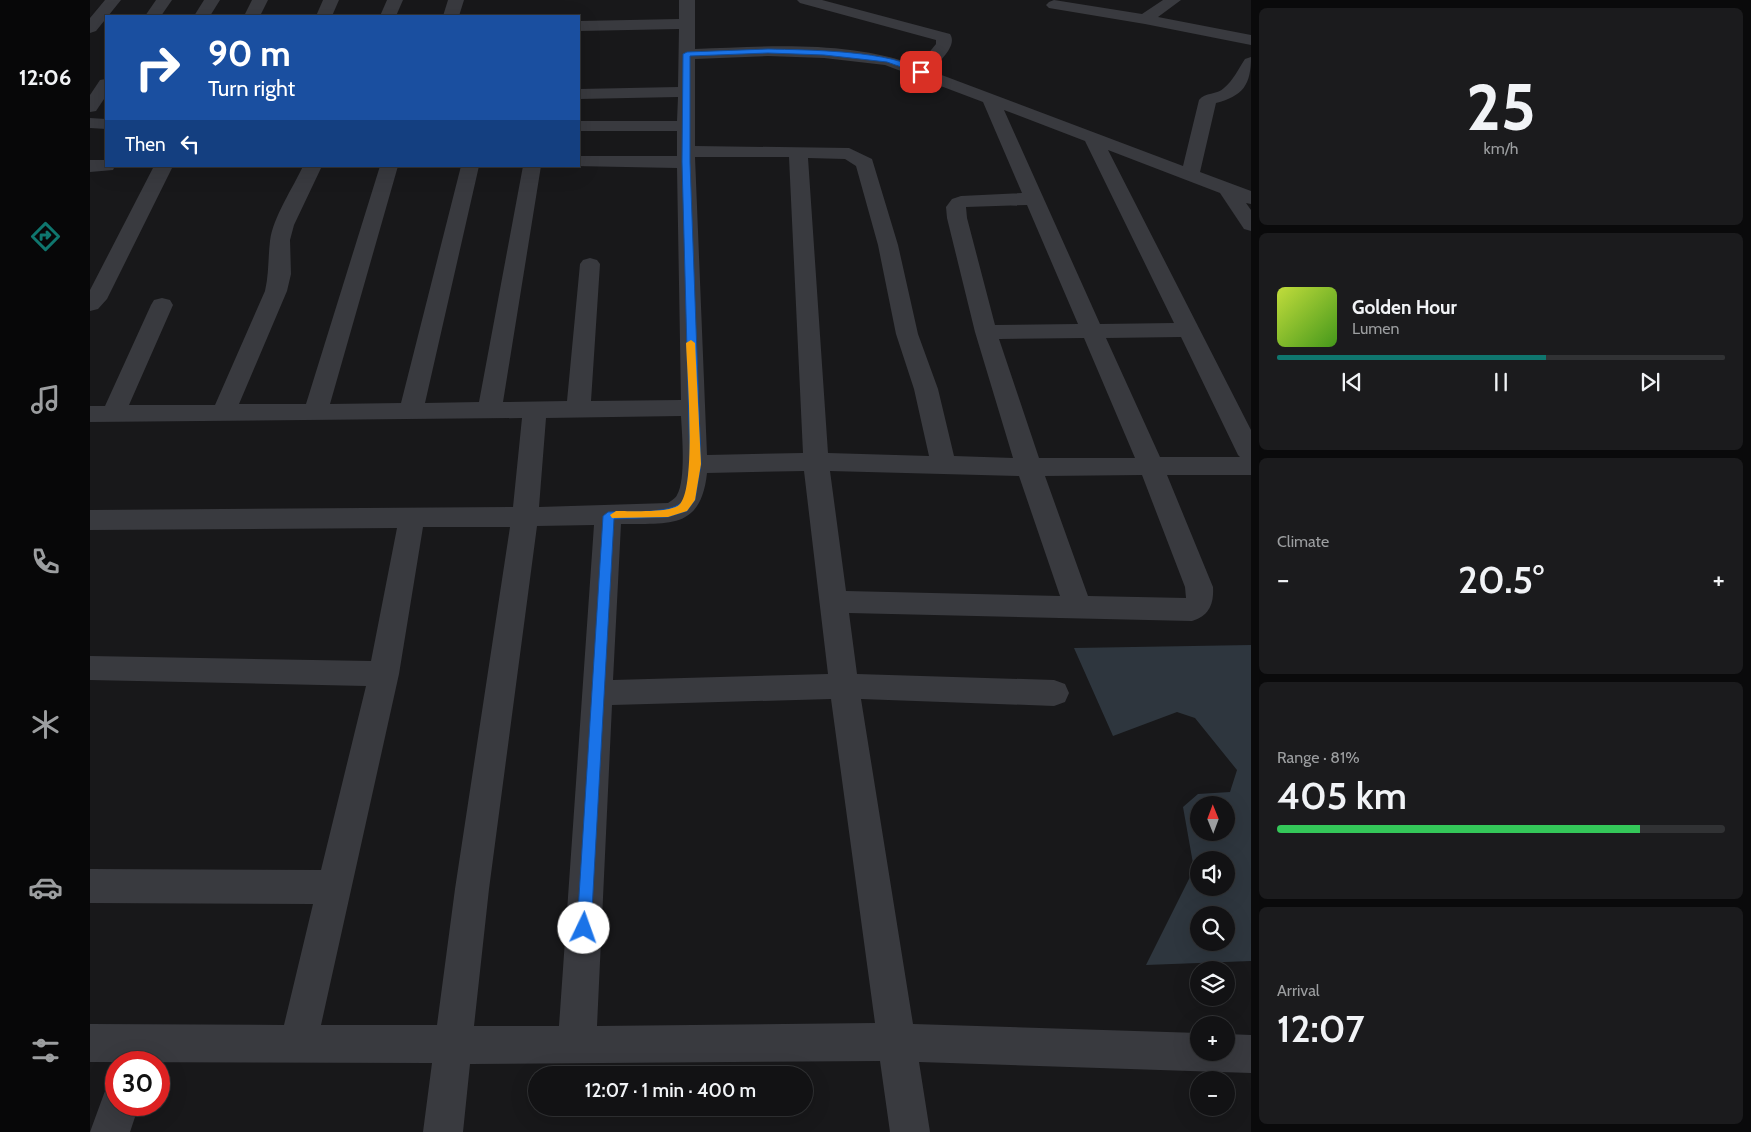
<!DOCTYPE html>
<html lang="en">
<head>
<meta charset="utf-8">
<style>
	:root { --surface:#121214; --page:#1b1b1d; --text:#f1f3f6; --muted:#9c9ea0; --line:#313234; --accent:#0f766e }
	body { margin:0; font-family:Cabin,sans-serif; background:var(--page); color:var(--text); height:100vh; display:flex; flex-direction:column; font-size:19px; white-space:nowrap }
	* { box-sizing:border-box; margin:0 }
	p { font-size:16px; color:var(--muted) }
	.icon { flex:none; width:28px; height:28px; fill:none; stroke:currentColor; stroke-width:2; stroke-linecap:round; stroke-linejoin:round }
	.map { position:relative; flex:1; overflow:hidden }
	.side { display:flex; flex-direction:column; gap:8px; padding:8px; background:#0a0a0b; width:500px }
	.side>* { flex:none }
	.banner { position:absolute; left:15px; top:15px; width:475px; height:152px; border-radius:0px; box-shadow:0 5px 20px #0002,0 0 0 1px var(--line); background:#1a4fa0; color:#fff; overflow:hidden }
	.needle { width:32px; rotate:359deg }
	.controls { position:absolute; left:1100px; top:796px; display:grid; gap:10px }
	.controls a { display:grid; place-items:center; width:45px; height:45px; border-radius:50%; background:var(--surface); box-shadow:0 5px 20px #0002,0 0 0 1px var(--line); font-size:25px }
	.speed { position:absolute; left:15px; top:1051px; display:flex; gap:10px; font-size:25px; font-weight:700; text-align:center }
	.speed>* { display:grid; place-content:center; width:65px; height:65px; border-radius:50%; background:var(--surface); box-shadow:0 5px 20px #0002,0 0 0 1px var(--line); line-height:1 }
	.speed .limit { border:8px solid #d22; background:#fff; color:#111 }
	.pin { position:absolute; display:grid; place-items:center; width:42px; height:42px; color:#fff; margin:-21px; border-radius:10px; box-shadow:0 2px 8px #0006 }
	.me { position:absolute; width:55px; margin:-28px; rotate:3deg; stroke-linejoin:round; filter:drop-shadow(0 0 4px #0008) }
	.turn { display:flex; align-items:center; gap:18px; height:105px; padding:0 20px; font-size:22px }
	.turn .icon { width:65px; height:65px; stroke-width:2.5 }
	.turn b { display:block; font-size:35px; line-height:42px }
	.then { display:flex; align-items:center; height:48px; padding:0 20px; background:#0003; gap:10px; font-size:19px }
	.big { font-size:38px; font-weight:600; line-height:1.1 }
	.side .widget { flex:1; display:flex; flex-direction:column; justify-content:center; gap:8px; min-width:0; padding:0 18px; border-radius:8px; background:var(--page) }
	.side .dial { align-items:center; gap:0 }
	.dial b { font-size:65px; line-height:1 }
	.song { display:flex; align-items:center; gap:15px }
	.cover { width:60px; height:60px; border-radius:8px; background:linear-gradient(135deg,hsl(70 70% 55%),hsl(100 70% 35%)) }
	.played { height:5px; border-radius:2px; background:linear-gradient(90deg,var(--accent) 60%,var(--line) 60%) }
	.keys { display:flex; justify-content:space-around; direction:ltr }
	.heat { display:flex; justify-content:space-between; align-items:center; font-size:28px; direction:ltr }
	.charge { height:8px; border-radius:4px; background:linear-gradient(90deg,#34c759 81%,var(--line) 0) }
	.trip { position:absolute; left:438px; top:1066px; width:285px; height:50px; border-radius:25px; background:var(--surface); box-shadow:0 5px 20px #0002,0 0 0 1px var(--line); font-weight:600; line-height:50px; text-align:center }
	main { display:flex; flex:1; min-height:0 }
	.tab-bar { display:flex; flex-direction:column; width:90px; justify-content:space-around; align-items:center; background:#070708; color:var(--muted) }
	.tab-bar .icon { width:35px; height:35px }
	.tab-bar .selected { color:var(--accent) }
	.tab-bar b { font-size:22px; color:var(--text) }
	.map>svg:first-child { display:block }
	.water { fill:#2e363e; fill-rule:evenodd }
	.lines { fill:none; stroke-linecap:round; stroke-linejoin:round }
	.minor { fill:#393a3f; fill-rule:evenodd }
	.route { fill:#1a73e8; stroke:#114b97 }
	.slow { fill:#f59e0b }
</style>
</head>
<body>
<main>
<nav class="tab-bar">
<b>12:06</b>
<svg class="icon selected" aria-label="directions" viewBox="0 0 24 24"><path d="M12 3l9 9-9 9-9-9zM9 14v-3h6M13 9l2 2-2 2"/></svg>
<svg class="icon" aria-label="music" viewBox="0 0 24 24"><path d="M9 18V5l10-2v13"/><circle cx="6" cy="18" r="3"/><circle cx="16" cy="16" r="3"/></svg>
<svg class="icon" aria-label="phone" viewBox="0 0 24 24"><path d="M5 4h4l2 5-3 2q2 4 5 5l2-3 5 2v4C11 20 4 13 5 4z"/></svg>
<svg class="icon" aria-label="climate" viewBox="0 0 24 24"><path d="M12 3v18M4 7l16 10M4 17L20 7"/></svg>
<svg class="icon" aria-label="car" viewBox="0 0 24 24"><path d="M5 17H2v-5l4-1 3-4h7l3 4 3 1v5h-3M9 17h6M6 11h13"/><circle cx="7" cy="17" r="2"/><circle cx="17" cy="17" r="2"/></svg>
<svg class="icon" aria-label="filters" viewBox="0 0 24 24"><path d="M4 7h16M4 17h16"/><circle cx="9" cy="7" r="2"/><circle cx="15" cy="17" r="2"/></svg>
</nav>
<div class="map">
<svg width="1161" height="1132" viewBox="0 0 1161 1132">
	<rect width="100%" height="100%" fill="#18181a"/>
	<path class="water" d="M 1161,645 L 1161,961 L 1056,965 L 1104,869 L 1093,807 L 1108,794 L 1140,792 L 1147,770 L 1105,718 L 1087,712 L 1023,736 L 984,648 ZM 1109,805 L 1136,805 L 1136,832 L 1109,832 ZM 1109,860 L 1136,860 L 1136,888 L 1109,888 ZM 1109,915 L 1136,915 L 1136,942 L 1109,942 Z"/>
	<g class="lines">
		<path class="minor" d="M 15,0 L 31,0 L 6,31 L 0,33 L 0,18 Z
			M 66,0 L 82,0 L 71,16 L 55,16 Z
			M 114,0 L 130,0 L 120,16 L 104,16 Z
			M 162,0 L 178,0 L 170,16 L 154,16 Z
			M 233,0 L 249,0 L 242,16 L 226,16 Z
			M 297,0 L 313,0 L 306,16 L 290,16 Z
			M 358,0 L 374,0 L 369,16 L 353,16 Z
			M 589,0 L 605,0 L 605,49 C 677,46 760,40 828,66 L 846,44 L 846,40 L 710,3 L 707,0 L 732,0 L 860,34 C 868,46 849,61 841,71 L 1093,166 L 1109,100 C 1115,92 1127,95 1134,88 C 1143,81 1149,68 1155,59 L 1161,57 C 1161,85 1153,96 1126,103 L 1110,172 L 1161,191 L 1161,204 L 1156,203 L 1161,210 L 1161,231 L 1154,229 L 1130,193 L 1018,150 L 1161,430 L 1161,475 L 1077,475 L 1123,587 C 1124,604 1119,616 1102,621 L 759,613 L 767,674 L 964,680 L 975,684 L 979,693 L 975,702 L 964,706 L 771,699 L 823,1024 L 1109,1033 L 1109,1052 L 1136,1052 L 1136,1034 L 1161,1035 L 1161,1073 L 829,1062 L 840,1132 L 800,1132 L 790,1061 L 380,1064 L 373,1132 L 333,1132 L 342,1063 L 0,1062 L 0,1024 L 194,1025 L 223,904 L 0,903 L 0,869 L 231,870 L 276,686 L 0,680 L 0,656 L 281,661 L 307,528 L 0,530 L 0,510 L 423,507 L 432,418 L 0,422 L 0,406 L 15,406 L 61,305 L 64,300 L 72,298 L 80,300 L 83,305 L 39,405 L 125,405 L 175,291 C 179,274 178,258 180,241 C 183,217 203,188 213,166 L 232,166 L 204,225 L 200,240 L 201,274 L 197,291 L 149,404 L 216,404 L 290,166 L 308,166 L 240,404 L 311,403 L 371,166 L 389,166 L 335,403 L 389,402 L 433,166 L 451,166 L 413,402 L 477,401 L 490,264 L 493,260 L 500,258 L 507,260 L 510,264 L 501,401 L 591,400 L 587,168 L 484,166 L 489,166 L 489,156 L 587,156 L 587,131 L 489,131 L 489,121 L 587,121 L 588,97 L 489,99 L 489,89 L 588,87 L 589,29 L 489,31 L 489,21 L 589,19 ZM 678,56 L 734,58 L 795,65 L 893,102 L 932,193 L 871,196 L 862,199 L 856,207 L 857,218 L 885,332 L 923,458 L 864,456 L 848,389 L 828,334 L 808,245 L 782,159 L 759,148 L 605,146 L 605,59 ZM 914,110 L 995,141 L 1084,323 L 1010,324 ZM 605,157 L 699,157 L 713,453 L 617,455 ZM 718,158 L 755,159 L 766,166 L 788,245 L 806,334 L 824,389 L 839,456 L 738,453 ZM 937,205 L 988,324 L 905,325 L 877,218 L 876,207 ZM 1091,337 L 1148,455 L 1150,457 L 1070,457 L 1016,338 ZM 994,338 L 1045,458 L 949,458 L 909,339 ZM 591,416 C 592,435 596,479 587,495 C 586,498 582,500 578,503 L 449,507 L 456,418 ZM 714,471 L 738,674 L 523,680 L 531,524 C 577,523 611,531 617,473 ZM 740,471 L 929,476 L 970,596 L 756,591 ZM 1052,475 L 1095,587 L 1096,598 L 998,596 L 955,476 ZM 504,525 L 469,1026 L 384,1026 L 399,889 L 447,526 ZM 333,527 L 420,527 L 365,889 L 347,1025 L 231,1025 L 309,674 ZM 741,699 L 785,1023 L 507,1026 L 522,705 Z
			M 964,0 L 1052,14 L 1073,0 L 1091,0 L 1068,17 L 1161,35 L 1161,45 L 1055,24 L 959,8 L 956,5 L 959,2 Z
			M 16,79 L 16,96 L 6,111 L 0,112 L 0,95 L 10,80 Z
			M 0,118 L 16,119 L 16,129 L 0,128 Z
			M 0,160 L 16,160 L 16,166 L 25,166 L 23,170 L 0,172 Z
			M 64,166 L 83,166 L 17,299 L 8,309 L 0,311 L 0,290 Z
			M 26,1086 L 26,1105 L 49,1105 L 40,1132 L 0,1132 L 15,1091 Z"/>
	</g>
	<path class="route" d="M 678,49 C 716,50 804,50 834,72 L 828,73 L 797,62 L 734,55 L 678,53 L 600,56 L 600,162 L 611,464 L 605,500 L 597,511 L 578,517 L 524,519 L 501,928 L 499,933 L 494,935 L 489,933 L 487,928 L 513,516 L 518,512 C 534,511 587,515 594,499 C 598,489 598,474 600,464 L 592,162 L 593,54 L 597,52 Z"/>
	<path class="slow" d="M 601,340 L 605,343 L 611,464 L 605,500 L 597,511 L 578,517 L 522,518 L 520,515 L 526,511 C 539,511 580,513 589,505 C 607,490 597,370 596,343 Z"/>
</svg>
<div class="controls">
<a><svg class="needle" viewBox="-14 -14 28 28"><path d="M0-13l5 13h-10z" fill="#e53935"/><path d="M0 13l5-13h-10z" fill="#9c9ea0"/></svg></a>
<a><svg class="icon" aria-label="sound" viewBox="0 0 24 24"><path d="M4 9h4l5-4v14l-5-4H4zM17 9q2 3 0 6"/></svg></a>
<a><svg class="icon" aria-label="search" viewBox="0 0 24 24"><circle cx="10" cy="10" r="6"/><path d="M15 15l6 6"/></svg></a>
<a><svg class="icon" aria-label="layers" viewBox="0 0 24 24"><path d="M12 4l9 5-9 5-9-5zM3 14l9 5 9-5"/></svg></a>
<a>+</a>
<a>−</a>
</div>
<div class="speed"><div class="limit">30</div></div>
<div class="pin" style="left:831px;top:72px;background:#d93025"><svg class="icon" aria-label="arrive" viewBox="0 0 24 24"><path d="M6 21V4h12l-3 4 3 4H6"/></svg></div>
<svg class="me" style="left:494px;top:928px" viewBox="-20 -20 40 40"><circle r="19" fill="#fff"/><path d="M0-13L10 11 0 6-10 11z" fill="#1a73e8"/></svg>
<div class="trip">12:07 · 1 min · 400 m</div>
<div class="banner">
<div class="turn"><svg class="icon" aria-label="right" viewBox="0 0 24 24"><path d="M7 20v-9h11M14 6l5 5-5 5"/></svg><div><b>90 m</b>Turn right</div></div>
<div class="then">Then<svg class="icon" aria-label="left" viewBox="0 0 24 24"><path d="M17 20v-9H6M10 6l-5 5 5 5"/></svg></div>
</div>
</div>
<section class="side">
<div class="widget dial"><b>25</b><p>km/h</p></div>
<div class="widget">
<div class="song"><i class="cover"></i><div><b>Golden Hour</b><p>Lumen</p></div></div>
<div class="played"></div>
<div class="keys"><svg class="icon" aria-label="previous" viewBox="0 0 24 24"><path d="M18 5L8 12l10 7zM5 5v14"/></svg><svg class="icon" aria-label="pause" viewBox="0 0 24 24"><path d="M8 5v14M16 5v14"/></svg><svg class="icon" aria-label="next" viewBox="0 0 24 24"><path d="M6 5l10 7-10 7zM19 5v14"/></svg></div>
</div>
<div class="widget"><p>Climate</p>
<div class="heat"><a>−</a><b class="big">20.5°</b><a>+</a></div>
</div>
<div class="widget"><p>Range · 81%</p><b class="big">405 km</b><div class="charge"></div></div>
<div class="widget"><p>Arrival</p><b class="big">12:07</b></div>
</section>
</main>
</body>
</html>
